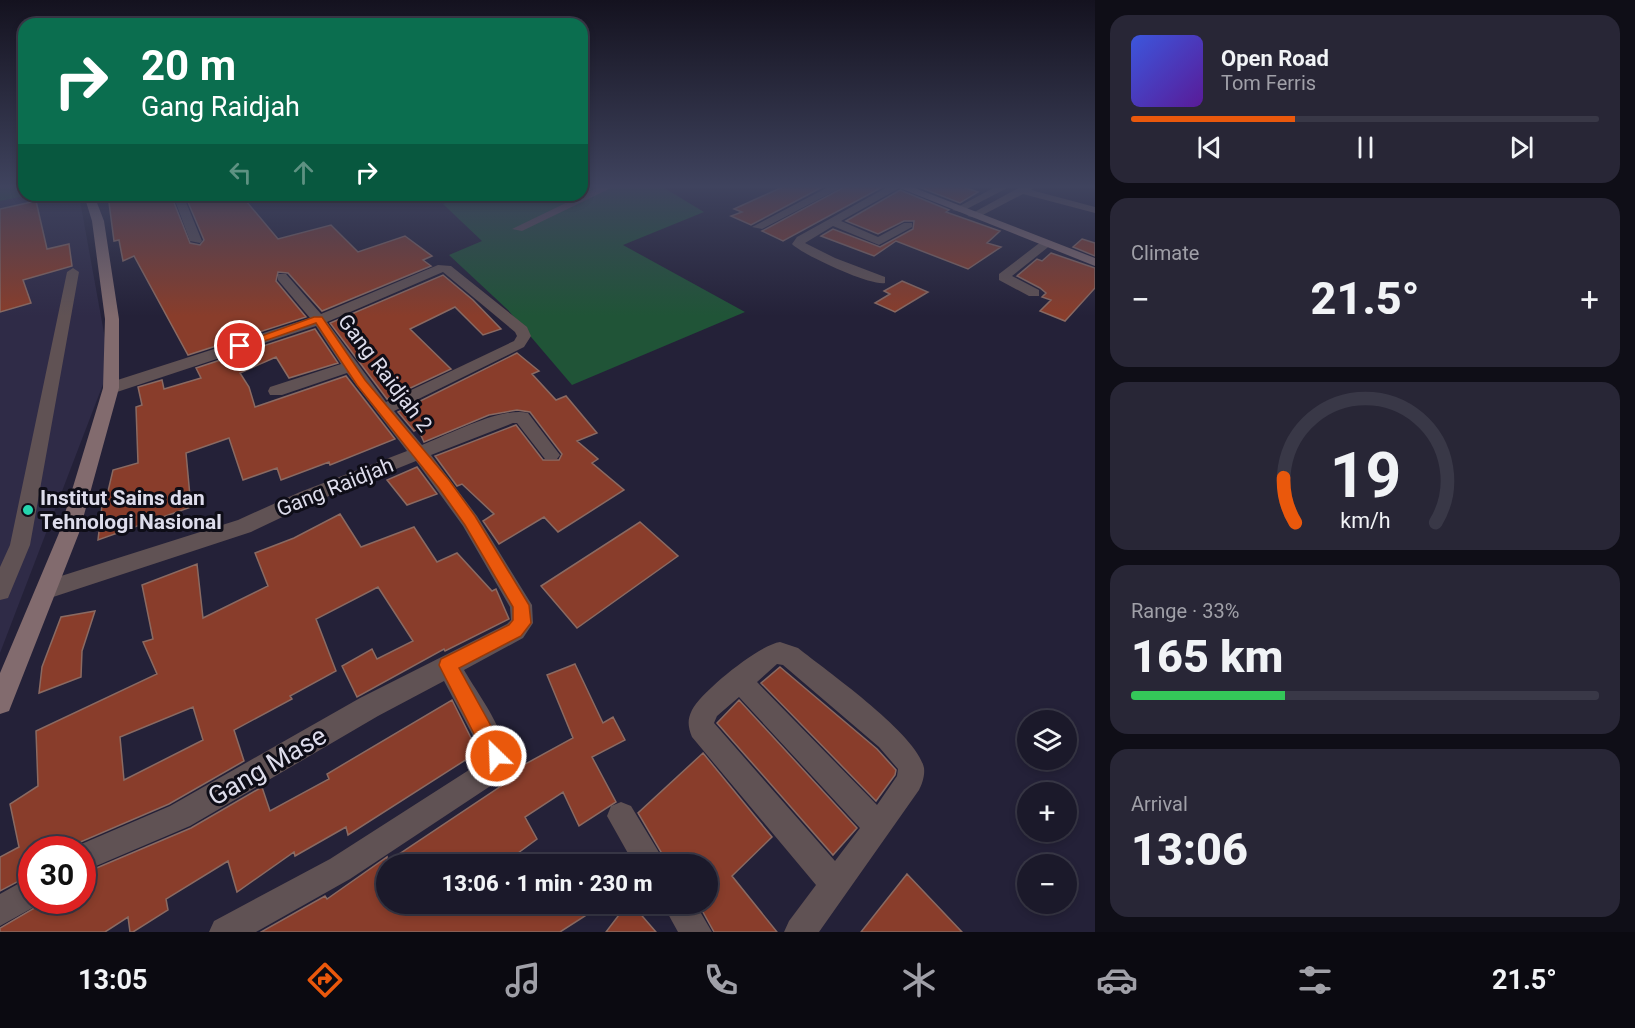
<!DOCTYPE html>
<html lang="en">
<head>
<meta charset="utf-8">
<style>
	:root { --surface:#1b192a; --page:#282636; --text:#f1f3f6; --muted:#a0a0a8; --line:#393847; --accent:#ea580c }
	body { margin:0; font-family:Roboto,sans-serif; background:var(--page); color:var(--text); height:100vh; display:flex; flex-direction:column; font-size:22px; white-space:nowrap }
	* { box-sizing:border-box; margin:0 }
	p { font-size:20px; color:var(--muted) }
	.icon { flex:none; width:33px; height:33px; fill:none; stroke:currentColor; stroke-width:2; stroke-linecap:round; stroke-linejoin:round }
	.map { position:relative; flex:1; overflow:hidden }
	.side { display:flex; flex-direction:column; gap:15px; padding:15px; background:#0f0e17; width:540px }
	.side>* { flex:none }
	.hud { position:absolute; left:18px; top:18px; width:570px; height:183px; border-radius:18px; box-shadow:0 3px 9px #0003,0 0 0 2px var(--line); background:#0b6e4f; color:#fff; overflow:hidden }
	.buttons { position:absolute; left:1017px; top:710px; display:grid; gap:12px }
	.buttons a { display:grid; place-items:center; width:60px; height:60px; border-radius:50%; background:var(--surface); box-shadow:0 3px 9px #0003,0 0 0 2px var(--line); font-size:30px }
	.speed { position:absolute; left:18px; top:836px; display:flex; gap:12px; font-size:30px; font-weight:700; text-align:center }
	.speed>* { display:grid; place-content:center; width:78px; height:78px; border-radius:50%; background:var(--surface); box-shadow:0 3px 9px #0003,0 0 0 2px var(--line); line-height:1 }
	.speed .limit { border:9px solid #d22; background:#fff; color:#111 }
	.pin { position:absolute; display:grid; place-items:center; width:51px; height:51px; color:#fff; margin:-26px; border:3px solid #fff; border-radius:50%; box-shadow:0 2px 6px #0007 }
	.me { position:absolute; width:66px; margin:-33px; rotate:336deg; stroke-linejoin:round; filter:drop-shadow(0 0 4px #0008) }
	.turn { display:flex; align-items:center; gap:21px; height:126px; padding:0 24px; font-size:27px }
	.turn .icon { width:78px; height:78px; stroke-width:2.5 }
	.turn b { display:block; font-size:42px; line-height:51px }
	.lanes { display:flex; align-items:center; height:57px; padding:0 24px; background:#0003; justify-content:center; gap:30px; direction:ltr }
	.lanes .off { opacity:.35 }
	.big { font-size:45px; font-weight:800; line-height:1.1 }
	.side .card { flex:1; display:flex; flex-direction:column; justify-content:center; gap:9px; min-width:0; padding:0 21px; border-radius:18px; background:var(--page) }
	.side .dial { align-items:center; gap:0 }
	.dial svg { height:156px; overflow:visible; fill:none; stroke:var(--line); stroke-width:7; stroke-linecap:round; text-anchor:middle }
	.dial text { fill:var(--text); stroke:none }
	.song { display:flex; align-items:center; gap:18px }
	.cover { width:72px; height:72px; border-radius:9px; background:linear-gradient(135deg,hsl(230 70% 55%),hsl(270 70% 35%)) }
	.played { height:6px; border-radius:3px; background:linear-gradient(90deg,var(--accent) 35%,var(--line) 35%) }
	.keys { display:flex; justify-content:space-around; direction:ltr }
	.heat { display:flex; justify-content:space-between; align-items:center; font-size:33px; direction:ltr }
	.charge { height:9px; border-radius:4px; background:linear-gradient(90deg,#34c759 33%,var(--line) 0) }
	.trip { position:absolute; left:376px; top:854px; width:342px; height:60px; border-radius:30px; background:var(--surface); box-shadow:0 3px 9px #0003,0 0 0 2px var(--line); font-weight:800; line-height:60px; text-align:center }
	.tab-bar { display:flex; height:96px; justify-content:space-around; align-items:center; background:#0b0a11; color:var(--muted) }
	.tab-bar .icon { width:42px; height:42px }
	.tab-bar .active { color:var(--accent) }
	.tab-bar b { font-size:27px; color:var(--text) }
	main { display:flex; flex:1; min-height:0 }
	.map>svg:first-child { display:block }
	.built { fill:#2f2b47 }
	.green { fill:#205437 }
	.building { fill:#893d2b; stroke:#8a6a62; stroke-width:1.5; fill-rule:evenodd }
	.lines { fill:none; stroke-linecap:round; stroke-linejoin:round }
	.street { fill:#605254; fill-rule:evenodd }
	.secondary { fill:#826b6e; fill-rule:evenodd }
	.route { fill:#ea580c; stroke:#983908; stroke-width:1.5 }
	.poi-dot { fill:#25d5ae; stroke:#0e0d17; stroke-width:2 }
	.labels { text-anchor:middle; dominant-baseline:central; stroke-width:6; stroke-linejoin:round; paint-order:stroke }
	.street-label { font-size:21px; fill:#dddceb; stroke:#0e0d17 }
	.poi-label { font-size:21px; font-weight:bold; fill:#dddceb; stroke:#0e0d17; text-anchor:start }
	.near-street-label { font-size:26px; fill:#dddceb; stroke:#0e0d17 }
</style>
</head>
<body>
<main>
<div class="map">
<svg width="1095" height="932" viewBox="0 0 1095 932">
	<rect width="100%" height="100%" fill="#242138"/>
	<path class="built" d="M 0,185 L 24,185 L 24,195 L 79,195 L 110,366 L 0,653 Z"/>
	<path class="green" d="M 0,185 L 24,185 L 24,195 L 30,195 L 0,201 Z
		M 582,185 L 659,185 L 704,212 L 623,245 L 745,312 L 572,385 L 508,310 L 449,255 L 482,241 L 443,204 L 468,195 L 582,195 Z"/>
	<path class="building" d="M 787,185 L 826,185 L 751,225 L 731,216 L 742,212 L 734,209 Z
		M 848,185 L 886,185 L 783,241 L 762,231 Z
		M 914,185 L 958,185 L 978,192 L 960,203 Z
		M 900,190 L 949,210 L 946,212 L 1000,231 L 987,243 L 1001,247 L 968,269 L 896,241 L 874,256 L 821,236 L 833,229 L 880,247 L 913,229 L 914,221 L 904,221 L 878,234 L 846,221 Z
		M 108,195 L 171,195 L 190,243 L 200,245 L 204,240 L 185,195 L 241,195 L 278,239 L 331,225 L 358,252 L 405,236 L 432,256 L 423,260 L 431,266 L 322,311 L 288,273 L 278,272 L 276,281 L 306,317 L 188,355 L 134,256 L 123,261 L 119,240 L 114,241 Z
		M 36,201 L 47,249 L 69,244 L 72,266 L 23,280 L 31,303 L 0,312 L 0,209 Z
		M 1082,239 L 1095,243 L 1095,256 L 1073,247 Z
		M 1051,253 L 1095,268 L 1095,288 L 1065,321 L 1040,311 L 1051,300 L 1042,297 L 1046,293 L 1040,288 L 1017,276 L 1037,259 L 1042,261 Z
		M 443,275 L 473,300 L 501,329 L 483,335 L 455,307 L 410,329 L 451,369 L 387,399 L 330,323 Z
		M 902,281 L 928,292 L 895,312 L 875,303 L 890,294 L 884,291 Z
		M 315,329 L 338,363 L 289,378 L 276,357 L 240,373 L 249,387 L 255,407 L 346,376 L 395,439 L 330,465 L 329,462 L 281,480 L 277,468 L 243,480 L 229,438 L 186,453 L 191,507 L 98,540 L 102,505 L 105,504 L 113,470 L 138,463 L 136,407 L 142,405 L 138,387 L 162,380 L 164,389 L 201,378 L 196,368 Z
		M 517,353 L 539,371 L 532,374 L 556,400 L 566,396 L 597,433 L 577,441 L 598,459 L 592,463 L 624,490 L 558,532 L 544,517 L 499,544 L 483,521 L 494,514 L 462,484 L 457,486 L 435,456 L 516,425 L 543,460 L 559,460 L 562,454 L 530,412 L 517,410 L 489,415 L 424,442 L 418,429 L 414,431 L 398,412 Z
		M 417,467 L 437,494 L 407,505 L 387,480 Z
		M 340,514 L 361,547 L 414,527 L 437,562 L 457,553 L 492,591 L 496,589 L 509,619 L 445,651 L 444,649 L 357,697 L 342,666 L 372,649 L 377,659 L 413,641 L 378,587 L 316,619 L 336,671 L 290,696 L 292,699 L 234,730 L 244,761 L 169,804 L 71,846 L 70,849 L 32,849 L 32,874 L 0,891 L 0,857 L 19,847 L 10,804 L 38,786 L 36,731 L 157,674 L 143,642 L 153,639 L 142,585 L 197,564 L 203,618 L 268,586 L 255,553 L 294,538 ZM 193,707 L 203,740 L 124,780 L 120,737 Z
		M 640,522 L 678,556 L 577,628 L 541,586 Z
		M 95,611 L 82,651 L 81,677 L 39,693 L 42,667 L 61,617 Z
		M 575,664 L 603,723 L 613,717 L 625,740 L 592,757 L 616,802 L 579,826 L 563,792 L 525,817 L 537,839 L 503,864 L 387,864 L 387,903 L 579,903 L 585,916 L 560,932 L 261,932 L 325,896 L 327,899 L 387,857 L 387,862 L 510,780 L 507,774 L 573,738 L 547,675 Z
		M 780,667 L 877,749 L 896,770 L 895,775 L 876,801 L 761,683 Z
		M 452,700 L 478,752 L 348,835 L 346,827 L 295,856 L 294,852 L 237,892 L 228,861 L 166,899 L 168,910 L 133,932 L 130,932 L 128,917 L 105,932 L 0,932 L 0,928 L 48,900 L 82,900 L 82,882 L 94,875 L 94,869 L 191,828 L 262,787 L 270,811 L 329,779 L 327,774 Z
		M 739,700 L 857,828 L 833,855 L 717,723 Z
		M 703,753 L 772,837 L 732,876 L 777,932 L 714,932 L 698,903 L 708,903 L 708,864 L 668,864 L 638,813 Z
		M 907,874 L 962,932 L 861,932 Z
		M 628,903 L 631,903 L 656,932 L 606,932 Z"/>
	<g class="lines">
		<path class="street" d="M 603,185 L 617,185 L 522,231 L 512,229 Z
			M 832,185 L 846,185 L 762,229 L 752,227 Z
			M 891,185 L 903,186 L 841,221 L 878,237 L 904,223 L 912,223 L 912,227 L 879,245 L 833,226 L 805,243 L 835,258 L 885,277 L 885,283 C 870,286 803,255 792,244 L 797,237 Z
			M 999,185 L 1013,185 L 961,212 L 952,210 Z
			M 1024,185 L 1038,185 L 1031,190 L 1095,207 L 1095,213 L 1023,194 L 977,218 L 967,216 Z
			M 1090,185 L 1095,185 L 1095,189 L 1091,188 Z
			M 173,195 L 183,195 L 202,241 L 200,243 L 190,241 Z
			M 1042,241 L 1052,244 L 1012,276 L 1039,290 L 1039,296 L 1029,296 L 999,280 L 999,274 Z
			M 438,265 L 451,266 L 527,327 L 531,336 L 524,347 L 394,411 L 422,445 C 448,435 502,406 528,413 L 560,455 L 557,459 L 545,459 L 517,423 L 513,423 L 431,455 L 477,516 L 532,605 L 533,623 L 523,638 L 464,670 C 480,698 518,745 504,777 L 350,879 L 256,932 L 209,932 L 214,921 L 330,859 L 483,761 L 480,749 L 444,681 L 378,716 L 190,826 L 82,872 L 82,849 L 72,848 L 170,806 L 360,698 L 507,624 L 511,620 L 510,607 L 463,526 L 416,461 L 314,502 L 251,532 L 47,599 L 39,597 L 36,590 L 39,583 L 238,520 L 300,492 L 407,451 L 347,373 L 282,395 L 270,395 L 268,391 L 270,387 L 341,364 L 316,326 L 117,392 L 111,393 L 103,388 L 105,384 L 310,318 L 278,280 L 278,274 L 286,274 L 321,314 ZM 443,272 L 515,332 L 517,336 L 514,341 L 386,402 L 327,322 Z
			M 73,268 L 79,272 L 30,545 L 8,598 L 0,600 L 0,567 L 10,545 L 67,272 Z
			M 780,642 L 798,648 C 828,672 917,734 924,768 C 925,776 922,784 919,790 L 819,932 L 784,932 L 789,921 L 816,885 L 692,737 C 688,727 687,720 692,710 C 702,691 759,645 780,642 ZM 777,664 L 783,665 L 879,747 L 898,769 L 897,776 L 877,805 L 757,682 ZM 739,697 L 860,828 L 835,861 L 714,723 L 717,716 Z
			M 621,802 L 631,806 L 666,864 L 634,864 L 607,816 L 611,806 Z
			M 32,876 L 32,900 L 43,902 L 0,926 L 0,894 Z
			M 662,903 L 695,903 L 712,932 L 678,932 Z"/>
		<path class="secondary" d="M 892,185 L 907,185 L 1095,258 L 1095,266 Z
			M 84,195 L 94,195 L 104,221 L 119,319 L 119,388 L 79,533 L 9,711 L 0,714 L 0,673 L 59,533 L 103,388 L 105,319 L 92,221 Z"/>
	</g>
	<linearGradient id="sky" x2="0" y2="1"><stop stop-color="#14121f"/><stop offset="0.59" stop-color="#3f435e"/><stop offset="1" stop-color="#3f435e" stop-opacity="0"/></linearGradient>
	<rect width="1095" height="316" fill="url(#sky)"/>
	<path class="route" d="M 314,317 L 322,317 L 365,380 L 449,480 L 475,516 L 529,605 L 531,623 L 521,636 L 459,668 L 501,744 L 506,756 L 503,763 L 496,766 L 489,763 L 439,665 L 441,659 L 509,625 L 513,620 L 513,607 L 465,525 L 439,488 L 357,385 L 316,323 L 244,348 L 234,346 Z"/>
	<circle class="poi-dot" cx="28" cy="510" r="6"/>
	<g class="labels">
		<g class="street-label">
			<text transform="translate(385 373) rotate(53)">Gang Raidjah 2</text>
			<text transform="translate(335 487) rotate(-22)">Gang Raidjah</text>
		</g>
		<g class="poi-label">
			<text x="40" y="498">Institut Sains dan<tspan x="40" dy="24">Tehnologi Nasional</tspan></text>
		</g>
		<g class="near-street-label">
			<text transform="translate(267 766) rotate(-30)">Gang Mase</text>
		</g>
	</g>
</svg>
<div class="buttons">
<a><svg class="icon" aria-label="layers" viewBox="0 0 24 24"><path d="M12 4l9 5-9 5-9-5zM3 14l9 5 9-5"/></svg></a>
<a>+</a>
<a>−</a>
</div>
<div class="speed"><div class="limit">30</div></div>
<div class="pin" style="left:240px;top:346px;background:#d93025"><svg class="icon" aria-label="arrive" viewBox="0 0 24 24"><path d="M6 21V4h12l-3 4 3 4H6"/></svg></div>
<svg class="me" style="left:496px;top:756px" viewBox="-20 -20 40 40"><circle r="17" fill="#ea580c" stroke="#fff" stroke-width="3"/><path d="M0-11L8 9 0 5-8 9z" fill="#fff"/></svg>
<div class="trip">13:06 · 1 min · 230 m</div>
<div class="hud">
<div class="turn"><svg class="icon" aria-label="right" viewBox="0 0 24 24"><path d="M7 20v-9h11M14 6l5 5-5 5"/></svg><div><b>20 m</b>Gang Raidjah</div></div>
<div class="lanes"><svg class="icon off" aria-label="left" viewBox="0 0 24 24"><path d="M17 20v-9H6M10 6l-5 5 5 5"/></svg><svg class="icon off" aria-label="ahead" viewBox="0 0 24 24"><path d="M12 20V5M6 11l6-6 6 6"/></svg><svg class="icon" aria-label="right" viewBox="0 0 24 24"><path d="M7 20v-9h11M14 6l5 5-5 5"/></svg></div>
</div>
</div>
<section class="side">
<div class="card">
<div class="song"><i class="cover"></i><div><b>Open Road</b><p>Tom Ferris</p></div></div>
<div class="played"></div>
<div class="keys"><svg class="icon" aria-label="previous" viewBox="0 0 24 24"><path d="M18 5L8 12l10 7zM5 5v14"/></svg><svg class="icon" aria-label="pause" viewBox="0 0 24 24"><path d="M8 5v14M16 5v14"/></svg><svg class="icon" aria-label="next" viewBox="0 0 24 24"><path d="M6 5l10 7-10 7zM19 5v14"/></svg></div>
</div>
<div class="card"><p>Climate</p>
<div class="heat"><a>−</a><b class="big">21.5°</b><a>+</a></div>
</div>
<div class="card dial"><svg viewBox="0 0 100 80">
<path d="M14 69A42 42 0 1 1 86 69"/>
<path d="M14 69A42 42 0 0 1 8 46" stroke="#ea580c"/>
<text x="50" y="56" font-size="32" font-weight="700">19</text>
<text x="50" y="72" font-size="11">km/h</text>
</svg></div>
<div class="card"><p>Range · 33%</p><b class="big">165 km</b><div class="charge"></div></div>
<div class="card"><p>Arrival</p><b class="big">13:06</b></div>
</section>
</main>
<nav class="tab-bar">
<b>13:05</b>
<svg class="icon active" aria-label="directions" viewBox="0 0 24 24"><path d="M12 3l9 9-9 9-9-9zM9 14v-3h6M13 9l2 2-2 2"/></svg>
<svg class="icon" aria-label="music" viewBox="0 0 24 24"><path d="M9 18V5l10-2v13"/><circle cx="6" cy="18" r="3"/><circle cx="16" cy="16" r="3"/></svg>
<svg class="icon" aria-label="phone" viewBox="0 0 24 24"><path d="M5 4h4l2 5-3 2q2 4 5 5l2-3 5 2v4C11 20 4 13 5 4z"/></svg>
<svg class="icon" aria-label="climate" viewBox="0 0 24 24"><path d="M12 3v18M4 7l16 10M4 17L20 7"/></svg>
<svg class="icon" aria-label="car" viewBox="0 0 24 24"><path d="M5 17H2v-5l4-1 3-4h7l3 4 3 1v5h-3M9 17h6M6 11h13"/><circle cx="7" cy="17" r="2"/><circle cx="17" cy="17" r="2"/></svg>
<svg class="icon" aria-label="filters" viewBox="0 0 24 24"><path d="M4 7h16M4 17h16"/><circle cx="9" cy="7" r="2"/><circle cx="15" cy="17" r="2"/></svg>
<b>21.5°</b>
</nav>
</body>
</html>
